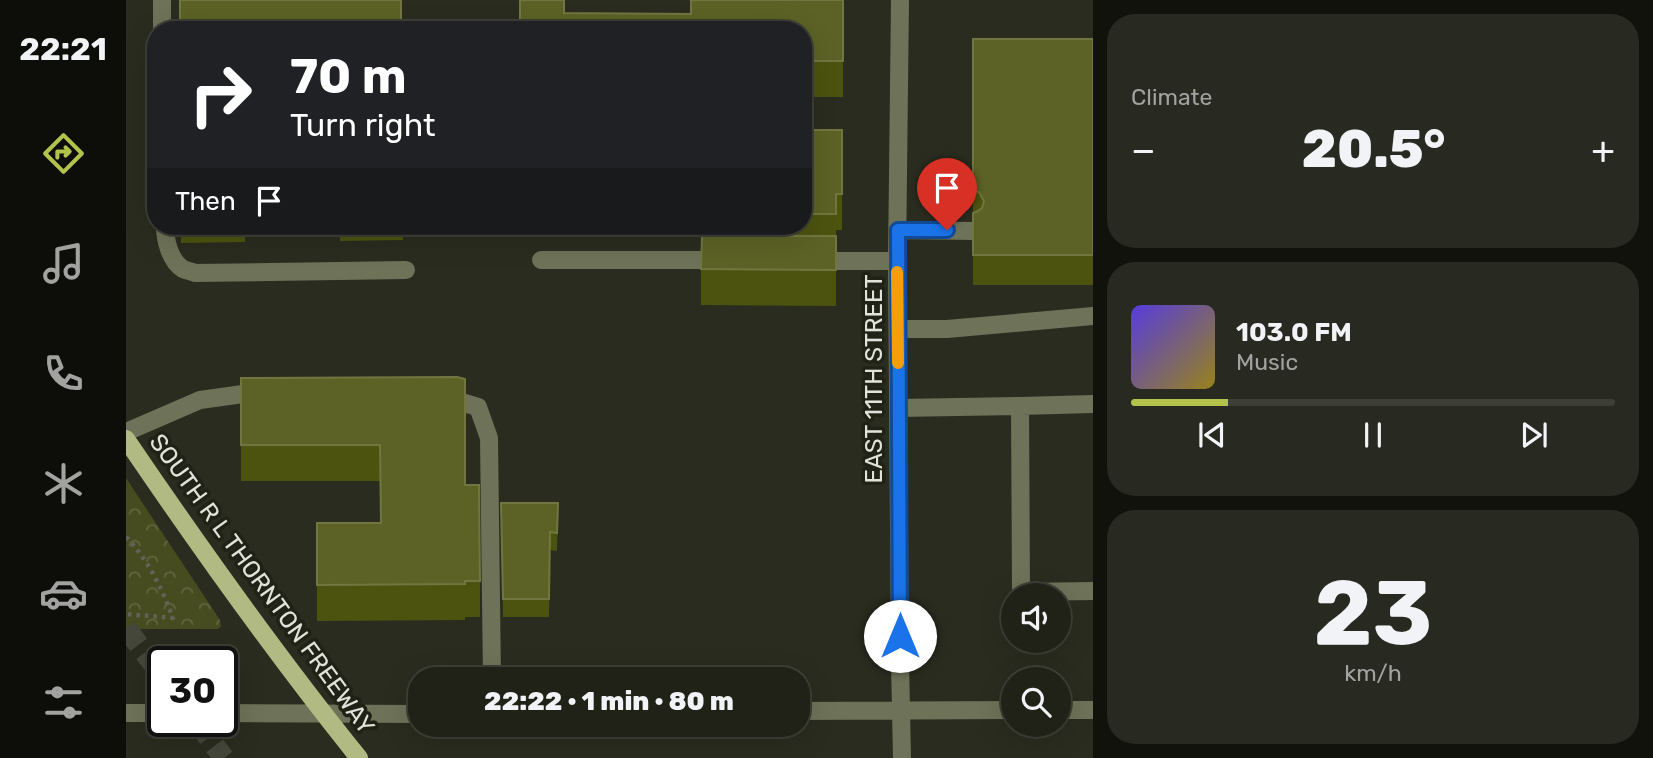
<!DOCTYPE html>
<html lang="en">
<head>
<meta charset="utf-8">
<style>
	:root { --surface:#202117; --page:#282920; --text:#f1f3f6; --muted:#a2a3a1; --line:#3d3e36; --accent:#b3c24b }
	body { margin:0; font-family:Rubik,sans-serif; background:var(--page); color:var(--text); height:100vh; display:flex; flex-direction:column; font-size:26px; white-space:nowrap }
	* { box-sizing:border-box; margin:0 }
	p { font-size:23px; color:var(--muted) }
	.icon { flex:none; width:38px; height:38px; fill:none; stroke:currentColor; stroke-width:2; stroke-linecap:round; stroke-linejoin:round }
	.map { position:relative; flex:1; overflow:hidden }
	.panel { display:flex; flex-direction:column; gap:14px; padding:14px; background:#12120d; width:560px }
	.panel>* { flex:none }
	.banner { position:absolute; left:21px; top:21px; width:665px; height:214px; border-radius:28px; box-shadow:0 7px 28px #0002,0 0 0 2px var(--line); background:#202124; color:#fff; overflow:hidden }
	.buttons { position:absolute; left:875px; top:583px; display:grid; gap:14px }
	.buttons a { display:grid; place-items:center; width:70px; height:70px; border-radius:50%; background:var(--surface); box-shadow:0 7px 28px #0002,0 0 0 2px var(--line); font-size:35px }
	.speed { position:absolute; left:21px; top:646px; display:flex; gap:14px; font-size:35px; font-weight:700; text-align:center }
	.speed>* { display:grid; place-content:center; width:91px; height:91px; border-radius:50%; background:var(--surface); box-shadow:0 7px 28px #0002,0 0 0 2px var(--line); line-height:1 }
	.speed .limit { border:4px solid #111; border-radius:10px; background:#fff; color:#111 }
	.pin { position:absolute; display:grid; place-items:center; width:60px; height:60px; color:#fff; margin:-72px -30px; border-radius:50% 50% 50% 0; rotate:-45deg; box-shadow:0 0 7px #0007 }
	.pin .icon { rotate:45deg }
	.me { position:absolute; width:77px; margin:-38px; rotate:0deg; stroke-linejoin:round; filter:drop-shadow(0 0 5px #0008) }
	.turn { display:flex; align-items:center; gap:24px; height:147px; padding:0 28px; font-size:32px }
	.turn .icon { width:91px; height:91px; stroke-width:2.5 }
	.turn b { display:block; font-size:49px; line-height:60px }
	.then { display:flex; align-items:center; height:66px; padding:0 28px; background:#0003; gap:14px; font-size:26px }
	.big { font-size:52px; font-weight:800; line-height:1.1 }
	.panel .tile { flex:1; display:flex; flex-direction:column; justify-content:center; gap:10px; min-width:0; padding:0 24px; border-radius:28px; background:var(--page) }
	.panel .dial { align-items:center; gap:0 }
	.dial b { font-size:91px; line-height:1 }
	.song { display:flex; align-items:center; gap:21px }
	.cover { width:84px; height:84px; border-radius:10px; background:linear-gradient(135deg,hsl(250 70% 55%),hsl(50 70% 35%)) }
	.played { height:7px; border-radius:4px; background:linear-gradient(90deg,var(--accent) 20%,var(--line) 20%) }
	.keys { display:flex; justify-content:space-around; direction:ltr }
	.heat { display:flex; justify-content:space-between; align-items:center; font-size:38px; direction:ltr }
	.trip { position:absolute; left:282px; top:667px; width:402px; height:70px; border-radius:28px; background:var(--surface); box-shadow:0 7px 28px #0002,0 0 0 2px var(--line); font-weight:800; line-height:70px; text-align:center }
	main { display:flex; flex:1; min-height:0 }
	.dock { display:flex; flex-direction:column; width:126px; justify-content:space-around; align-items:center; background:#0d0d09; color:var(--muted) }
	.dock .icon { width:49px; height:49px }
	.dock .selected { color:var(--accent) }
	.dock b { font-size:32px; color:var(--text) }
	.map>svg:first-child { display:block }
	.park { fill:url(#park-crowns) }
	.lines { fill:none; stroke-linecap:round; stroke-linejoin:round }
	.highway-tunnel { stroke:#45473b; stroke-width:21; stroke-dasharray:21 10; stroke-linecap:butt }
	.path { stroke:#626358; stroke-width:4.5; stroke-dasharray:3.5 5; stroke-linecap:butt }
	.minor { stroke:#6e7258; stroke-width:18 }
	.major { stroke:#b1ba83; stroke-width:18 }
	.wall { fill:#4c530f }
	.building { fill:#5c6225; stroke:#717641; stroke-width:2 }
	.route-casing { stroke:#114b97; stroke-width:18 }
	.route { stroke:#1a73e8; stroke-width:12 }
	.slow { stroke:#f59e0b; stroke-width:12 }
	.labels { text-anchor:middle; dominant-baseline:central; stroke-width:7; stroke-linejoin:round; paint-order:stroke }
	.street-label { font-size:24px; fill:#e1e2da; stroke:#202216 }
</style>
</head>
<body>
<main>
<nav class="dock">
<b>22:21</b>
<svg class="icon selected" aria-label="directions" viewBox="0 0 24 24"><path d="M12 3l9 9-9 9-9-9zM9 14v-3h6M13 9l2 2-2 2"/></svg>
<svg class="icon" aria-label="music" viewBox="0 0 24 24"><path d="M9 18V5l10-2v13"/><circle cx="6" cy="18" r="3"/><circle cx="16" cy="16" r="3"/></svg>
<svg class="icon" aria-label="phone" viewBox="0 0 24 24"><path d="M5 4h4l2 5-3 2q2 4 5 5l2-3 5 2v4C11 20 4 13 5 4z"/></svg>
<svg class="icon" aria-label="climate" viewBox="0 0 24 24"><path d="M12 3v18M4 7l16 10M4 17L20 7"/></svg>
<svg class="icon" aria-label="car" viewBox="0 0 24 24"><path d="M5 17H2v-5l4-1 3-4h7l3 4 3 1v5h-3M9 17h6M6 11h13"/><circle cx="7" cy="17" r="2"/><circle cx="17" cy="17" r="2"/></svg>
<svg class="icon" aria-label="filters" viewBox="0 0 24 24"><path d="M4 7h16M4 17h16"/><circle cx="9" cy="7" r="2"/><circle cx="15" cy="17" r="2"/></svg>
</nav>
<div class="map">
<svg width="967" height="758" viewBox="0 0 967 758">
	<defs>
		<pattern id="park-crowns" width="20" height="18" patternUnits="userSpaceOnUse" patternTransform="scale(1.75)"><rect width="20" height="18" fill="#464c1f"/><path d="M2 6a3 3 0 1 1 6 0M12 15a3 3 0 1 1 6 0" fill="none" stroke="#60663f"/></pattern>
	</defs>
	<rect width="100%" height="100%" fill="#2a2c1f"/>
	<path class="park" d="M 0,478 L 94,620 L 95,626 L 92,629 L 0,629 Z"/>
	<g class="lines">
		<path class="highway-tunnel" d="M 0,628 L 37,677
			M 70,721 L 98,758"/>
		<path class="path" d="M 0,537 C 23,561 35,587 47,618 L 0,614"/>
		<path class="minor" d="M 36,0 L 36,30
			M 774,0 L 771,261 L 774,662 L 776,758
			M 39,226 C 39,240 44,261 57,269 C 61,271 65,271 69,273 L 280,270
			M 772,230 L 847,231
			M 415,260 L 596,260
			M 687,261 L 771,261
			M 772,329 L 821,329 L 967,316
			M 315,399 L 325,399 L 352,407 L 363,438 L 366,679
			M 967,404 L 894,406 L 895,592 L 967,591
			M 772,408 L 894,406
			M 0,432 L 74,400 L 117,394 L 137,394
			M 933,710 L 967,710
			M 672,711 L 887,710
			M 0,713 L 37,713
			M 96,713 L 294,714"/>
		<path class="major" d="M 0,439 C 74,548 150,655 233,758"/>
	</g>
	<path class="wall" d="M 717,0 L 717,97 L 677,97 L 677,30 L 438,13 L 565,14 Z
		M 847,39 L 967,39 L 967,285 L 847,285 Z
		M 677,130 L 716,130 L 716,230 L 710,230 L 710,306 L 575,305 L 575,269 L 577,230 L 566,230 L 566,226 L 677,226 Z
		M 55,226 L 119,226 L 119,242 L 55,243 Z
		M 213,226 L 277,226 L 277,240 L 214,241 Z
		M 115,378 L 339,485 L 354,581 L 354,617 L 339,617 L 339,620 L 191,621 L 191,523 L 254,523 L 254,481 L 115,481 Z
		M 375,503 L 432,503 L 431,551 L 424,550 L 423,617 L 377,617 Z"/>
	<path class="building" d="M 54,0 L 275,0 L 275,30 L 54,30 Z
		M 394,0 L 438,0 L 438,13 L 565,14 L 565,0 L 717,0 L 717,61 L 677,61 L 677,30 L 394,30 Z
		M 847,39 L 967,39 L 967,255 L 847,255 L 847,213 L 852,211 L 856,208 L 858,201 L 853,192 L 847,190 Z
		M 677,130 L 716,130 L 716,194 L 710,194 L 710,214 L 677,214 Z
		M 576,236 L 710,236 L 710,270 L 575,269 Z
		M 331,377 L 339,379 L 339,485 L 353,485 L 354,581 L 339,581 L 339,584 L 191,585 L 191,523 L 255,523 L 254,445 L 115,445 L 115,378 Z
		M 375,503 L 432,503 L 431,533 L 424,532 L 423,599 L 377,599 Z"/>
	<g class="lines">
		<defs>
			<path id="route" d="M 774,636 L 772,230 L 821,230"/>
		</defs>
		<use href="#route" class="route-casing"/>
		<use href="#route" class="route"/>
		<path class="slow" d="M 771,272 L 772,363"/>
	</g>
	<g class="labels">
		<g class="street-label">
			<text transform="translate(748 379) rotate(-90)">EAST 11TH STREET</text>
			<text transform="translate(136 584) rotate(54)">SOUTH R L THORNTON FREEWAY</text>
		</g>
	</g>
</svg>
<div class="buttons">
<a><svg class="icon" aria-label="sound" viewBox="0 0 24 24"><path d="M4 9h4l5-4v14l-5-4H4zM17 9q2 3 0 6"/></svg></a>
<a><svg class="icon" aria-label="search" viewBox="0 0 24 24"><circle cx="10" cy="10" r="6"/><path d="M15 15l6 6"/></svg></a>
</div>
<div class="speed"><div class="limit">30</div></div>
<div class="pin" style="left:821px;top:230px;background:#d93025"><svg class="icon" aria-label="arrive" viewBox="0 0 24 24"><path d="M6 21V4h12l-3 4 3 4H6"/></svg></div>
<svg class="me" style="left:774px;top:636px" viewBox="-20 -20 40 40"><circle r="19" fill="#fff"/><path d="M0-13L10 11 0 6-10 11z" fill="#1a73e8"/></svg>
<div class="trip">22:22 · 1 min · 80 m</div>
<div class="banner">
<div class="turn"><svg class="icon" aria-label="right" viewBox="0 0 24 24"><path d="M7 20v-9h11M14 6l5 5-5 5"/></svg><div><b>70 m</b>Turn right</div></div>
<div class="then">Then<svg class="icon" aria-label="arrive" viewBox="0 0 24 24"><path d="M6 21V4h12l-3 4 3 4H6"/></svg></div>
</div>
</div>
<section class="panel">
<div class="tile"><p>Climate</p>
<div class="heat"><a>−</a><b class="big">20.5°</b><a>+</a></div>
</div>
<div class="tile">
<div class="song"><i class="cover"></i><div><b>103.0 FM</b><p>Music</p></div></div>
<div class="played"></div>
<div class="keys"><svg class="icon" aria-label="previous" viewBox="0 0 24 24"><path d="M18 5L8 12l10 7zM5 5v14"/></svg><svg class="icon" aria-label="pause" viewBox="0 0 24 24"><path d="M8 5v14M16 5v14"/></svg><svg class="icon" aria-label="next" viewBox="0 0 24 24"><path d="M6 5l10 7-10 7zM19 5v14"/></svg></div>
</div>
<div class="tile dial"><b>23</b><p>km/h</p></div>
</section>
</main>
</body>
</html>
